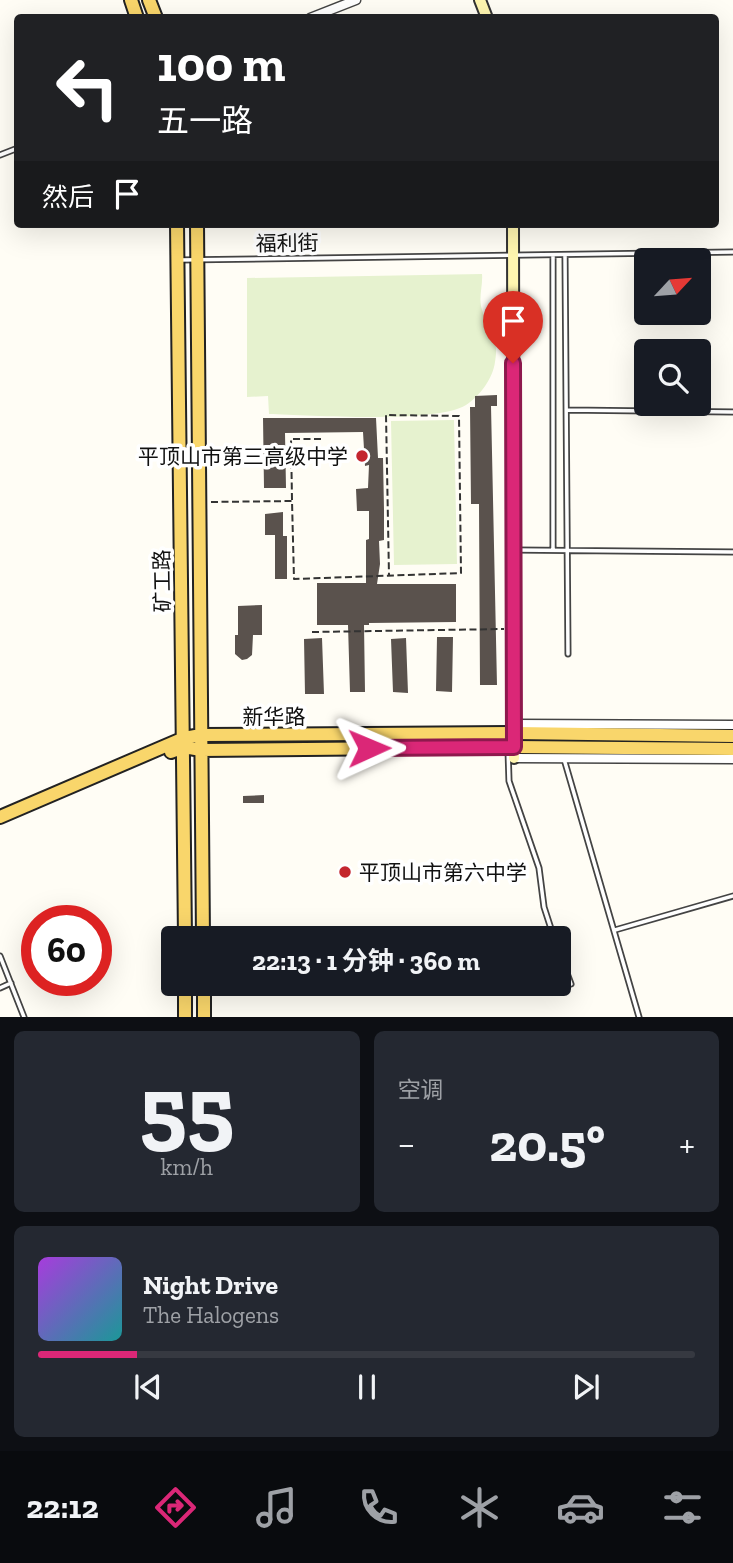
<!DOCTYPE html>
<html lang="zh">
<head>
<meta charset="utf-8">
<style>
	:root { --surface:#171b24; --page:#242831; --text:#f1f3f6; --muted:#9ea1a6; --line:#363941; --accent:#db2777 }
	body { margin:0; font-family:"Zilla Slab","Noto Sans SC",serif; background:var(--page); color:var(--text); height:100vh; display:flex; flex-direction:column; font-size:26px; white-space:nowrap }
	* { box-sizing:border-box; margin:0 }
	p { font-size:23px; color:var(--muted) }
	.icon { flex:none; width:38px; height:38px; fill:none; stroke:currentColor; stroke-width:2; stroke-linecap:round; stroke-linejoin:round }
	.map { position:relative; height:1017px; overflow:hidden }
	.side { display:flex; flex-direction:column; gap:14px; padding:14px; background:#0d0f14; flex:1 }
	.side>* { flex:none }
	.hud { position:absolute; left:14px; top:14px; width:705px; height:214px; border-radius:7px; box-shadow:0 7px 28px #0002; background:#202124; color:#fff; overflow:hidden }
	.needle { width:46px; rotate:64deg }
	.controls { position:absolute; left:634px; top:248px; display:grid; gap:14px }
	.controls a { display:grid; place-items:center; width:77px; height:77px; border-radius:7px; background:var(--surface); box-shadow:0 7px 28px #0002; font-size:35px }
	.speed { position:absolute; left:21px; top:905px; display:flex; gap:14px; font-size:35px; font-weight:700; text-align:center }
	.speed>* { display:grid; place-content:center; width:91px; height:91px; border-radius:50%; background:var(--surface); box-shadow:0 7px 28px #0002; line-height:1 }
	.speed .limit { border:10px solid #d22; background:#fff; color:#111 }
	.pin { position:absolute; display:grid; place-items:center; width:60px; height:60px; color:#fff; margin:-72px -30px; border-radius:50% 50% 50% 0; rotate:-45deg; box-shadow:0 0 7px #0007 }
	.pin .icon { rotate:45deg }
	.me { position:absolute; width:77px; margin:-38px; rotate:89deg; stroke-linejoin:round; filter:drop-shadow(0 0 5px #0008) }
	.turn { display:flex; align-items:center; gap:24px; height:147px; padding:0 28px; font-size:32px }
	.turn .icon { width:91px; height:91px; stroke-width:2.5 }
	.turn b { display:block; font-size:49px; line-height:60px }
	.then { display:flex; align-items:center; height:66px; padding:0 28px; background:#0003; gap:14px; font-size:26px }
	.big { font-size:52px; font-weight:700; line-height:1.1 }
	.side .card { flex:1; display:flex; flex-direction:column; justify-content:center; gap:10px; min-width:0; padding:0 24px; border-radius:10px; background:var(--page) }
	.side .dial { align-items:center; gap:0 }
	.dial b { font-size:91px; line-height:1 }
	.song { display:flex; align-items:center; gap:21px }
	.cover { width:84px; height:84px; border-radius:10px; background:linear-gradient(135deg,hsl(280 70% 55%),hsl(180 70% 35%)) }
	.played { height:7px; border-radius:4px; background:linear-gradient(90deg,var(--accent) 15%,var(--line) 15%) }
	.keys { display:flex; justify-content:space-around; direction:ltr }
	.heat { display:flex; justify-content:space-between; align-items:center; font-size:38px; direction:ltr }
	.side .tiles { flex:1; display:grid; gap:14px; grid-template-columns:1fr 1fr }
	.card:last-child { grid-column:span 2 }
	.trip { position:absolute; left:161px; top:926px; width:410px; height:70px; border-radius:7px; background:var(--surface); box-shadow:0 7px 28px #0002; font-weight:700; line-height:70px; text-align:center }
	.menu { display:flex; height:112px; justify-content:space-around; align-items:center; background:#090b0e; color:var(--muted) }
	.menu .icon { width:49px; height:49px }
	.menu .current { color:var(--accent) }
	.menu b { font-size:32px; color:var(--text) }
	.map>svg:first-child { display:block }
	.pitch { fill:#e6f2cf }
	.building { fill:#5a524d }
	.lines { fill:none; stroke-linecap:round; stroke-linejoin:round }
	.lane-casing { stroke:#444; stroke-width:7 }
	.street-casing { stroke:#444; stroke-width:11 }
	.secondary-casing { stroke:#333; stroke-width:14 }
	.primary-casing { stroke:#222; stroke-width:16 }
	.path { stroke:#333; stroke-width:2; stroke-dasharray:7 3.5; stroke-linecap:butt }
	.lane { stroke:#fff; stroke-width:3.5 }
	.street { stroke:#fff; stroke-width:8 }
	.secondary { stroke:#fff6b0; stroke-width:10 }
	.primary { stroke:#f9d66b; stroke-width:12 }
	.route-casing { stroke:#8e194d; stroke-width:18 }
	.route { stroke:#db2777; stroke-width:12 }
	.poi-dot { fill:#c4262e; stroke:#fff; stroke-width:2.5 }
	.labels { text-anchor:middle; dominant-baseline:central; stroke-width:7; stroke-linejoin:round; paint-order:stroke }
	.street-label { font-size:21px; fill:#111; stroke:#fff }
	.poi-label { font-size:21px; fill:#111; stroke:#fff; text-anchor:end }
</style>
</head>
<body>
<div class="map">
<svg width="733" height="1017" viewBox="0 0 733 1017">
	<rect width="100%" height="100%" fill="#fffdf5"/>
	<path class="pitch" d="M 482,274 C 483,284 479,296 481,306 C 486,328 500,333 495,362 C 493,378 480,396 466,405 C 435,424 310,415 269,414 L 268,396 L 247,397 L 247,278 Z
		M 454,420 L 457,564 L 394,565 L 391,421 Z"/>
	<path class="building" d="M 497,395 L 497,406 L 491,406 L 497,685 L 480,685 L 479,504 L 471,504 L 470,407 L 475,407 L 475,396 Z
		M 263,418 L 376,418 L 378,458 L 383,458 L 384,510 L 384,540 L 379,541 L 380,564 L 377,584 L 456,584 L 456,622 L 369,623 L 369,625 L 364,625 L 365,692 L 350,692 L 348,625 L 317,625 L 317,583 L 366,583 L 366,540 L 369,539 L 369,511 L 357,511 L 356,489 L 368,488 L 369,465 L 365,466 L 363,432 L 285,433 L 286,488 L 264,488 Z
		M 283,512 L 283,536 L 287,536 L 287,579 L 275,579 L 275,535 L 265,535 L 265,514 Z
		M 262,605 L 262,635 L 253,635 L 252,655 L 247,659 L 242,660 L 235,654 L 235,635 L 238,635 L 238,606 Z
		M 437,637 L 453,637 L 452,692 L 436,691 Z
		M 322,638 L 324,694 L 305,694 L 304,639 Z
		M 406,638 L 408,693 L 393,692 L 391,639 Z
		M 264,795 L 264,803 L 243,803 L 243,796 Z"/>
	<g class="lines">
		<defs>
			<path id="lane" d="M 0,155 L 18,148
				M 553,255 L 553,550
				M 565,255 L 568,654
				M 179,260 L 733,252
				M 567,410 L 733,412
				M 515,550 L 733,552
				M 508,749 L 509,781 L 539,868 L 544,907 L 554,938
				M 564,759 L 639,1017
				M 615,930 L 733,896
				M 558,949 L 571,984
				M 0,956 L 24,1017
				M 0,988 L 11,983"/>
			<path id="street" d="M 310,18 L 356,0
				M 515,724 L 733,725
				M 514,758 L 733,759"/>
			<path id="secondary" d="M 480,0 L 487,18
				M 513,224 L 514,758"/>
			<path id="primary" d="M 131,0 L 137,18
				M 149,0 L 156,18
				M 177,224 L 185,938
				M 197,224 L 203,938
				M 171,752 L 184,747 L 201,750 L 515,747 L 733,749
				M 0,817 L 184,738 L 201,735 L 515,733 L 733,736
				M 185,984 L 185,1017
				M 204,984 L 204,1017"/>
		</defs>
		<use href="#lane" class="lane-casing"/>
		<use href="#street" class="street-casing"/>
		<use href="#secondary" class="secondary-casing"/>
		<use href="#primary" class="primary-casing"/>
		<path class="path" d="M 292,500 L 291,439 L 324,439
			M 211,502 L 292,501 L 294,579 L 461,573 L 459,416 L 386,415 L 389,576
			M 312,632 L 504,629"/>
		<use href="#lane" class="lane"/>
		<use href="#street" class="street"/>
		<use href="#secondary" class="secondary"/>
		<use href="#primary" class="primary"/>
	</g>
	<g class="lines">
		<defs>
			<path id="route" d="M 369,748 L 514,747 L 513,363"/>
		</defs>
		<use href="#route" class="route-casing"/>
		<use href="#route" class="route"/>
	</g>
	<g class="poi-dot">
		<circle cx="362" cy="456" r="7"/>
		<circle cx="345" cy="872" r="7"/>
	</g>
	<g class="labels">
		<g class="street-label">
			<text transform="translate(287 243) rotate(-1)">福利街</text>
			<text transform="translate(162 581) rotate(-91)">矿工路</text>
			<text x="274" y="716">新华路</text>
		</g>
		<g class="poi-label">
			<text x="348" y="456">平顶山市第三高级中学</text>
			<text x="359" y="872" text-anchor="start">平顶山市第六中学</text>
		</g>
	</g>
</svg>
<div class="controls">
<a><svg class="needle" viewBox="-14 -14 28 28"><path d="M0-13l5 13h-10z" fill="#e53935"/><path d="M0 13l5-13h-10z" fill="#9ea1a6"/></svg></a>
<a><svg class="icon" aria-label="search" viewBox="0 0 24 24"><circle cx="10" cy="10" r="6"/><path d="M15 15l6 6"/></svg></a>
</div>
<div class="speed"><div class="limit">60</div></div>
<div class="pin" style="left:513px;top:363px;background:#d93025"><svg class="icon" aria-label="arrive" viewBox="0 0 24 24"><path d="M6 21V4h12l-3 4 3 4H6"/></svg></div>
<svg class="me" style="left:369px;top:748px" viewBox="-20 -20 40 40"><path d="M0-17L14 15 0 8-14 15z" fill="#db2777" stroke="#fff" stroke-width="4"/></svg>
<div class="trip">22:13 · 1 分钟 · 360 m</div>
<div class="hud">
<div class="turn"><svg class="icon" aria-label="left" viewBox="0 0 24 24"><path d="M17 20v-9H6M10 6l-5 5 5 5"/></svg><div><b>100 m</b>五一路</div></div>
<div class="then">然后<svg class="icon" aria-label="arrive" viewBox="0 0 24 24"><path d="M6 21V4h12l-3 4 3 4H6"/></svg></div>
</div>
</div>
<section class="side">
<div class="tiles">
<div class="card dial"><b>55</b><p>km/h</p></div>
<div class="card"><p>空调</p>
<div class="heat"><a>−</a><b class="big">20.5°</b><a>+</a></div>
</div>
<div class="card">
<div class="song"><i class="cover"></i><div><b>Night Drive</b><p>The Halogens</p></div></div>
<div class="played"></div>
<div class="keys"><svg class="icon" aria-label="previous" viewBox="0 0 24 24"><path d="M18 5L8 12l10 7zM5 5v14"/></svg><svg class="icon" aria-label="pause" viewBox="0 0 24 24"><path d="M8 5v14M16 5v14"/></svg><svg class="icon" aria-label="next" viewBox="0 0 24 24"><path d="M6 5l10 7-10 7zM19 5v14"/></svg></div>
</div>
</div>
</section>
<nav class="menu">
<b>22:12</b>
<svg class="icon current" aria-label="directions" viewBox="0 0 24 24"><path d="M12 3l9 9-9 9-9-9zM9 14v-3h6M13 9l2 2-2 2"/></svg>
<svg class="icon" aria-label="music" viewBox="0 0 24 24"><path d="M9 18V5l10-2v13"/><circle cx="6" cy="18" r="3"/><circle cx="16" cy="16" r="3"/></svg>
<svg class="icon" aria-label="phone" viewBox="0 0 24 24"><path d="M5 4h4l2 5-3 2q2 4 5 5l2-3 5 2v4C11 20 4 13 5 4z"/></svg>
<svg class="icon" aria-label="climate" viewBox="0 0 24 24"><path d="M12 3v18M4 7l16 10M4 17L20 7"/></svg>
<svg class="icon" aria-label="car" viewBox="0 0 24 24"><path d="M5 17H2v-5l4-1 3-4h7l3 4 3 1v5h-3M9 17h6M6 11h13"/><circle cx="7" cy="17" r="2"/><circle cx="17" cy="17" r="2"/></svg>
<svg class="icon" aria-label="filters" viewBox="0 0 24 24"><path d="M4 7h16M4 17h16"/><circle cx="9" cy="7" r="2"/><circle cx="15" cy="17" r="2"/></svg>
</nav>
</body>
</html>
